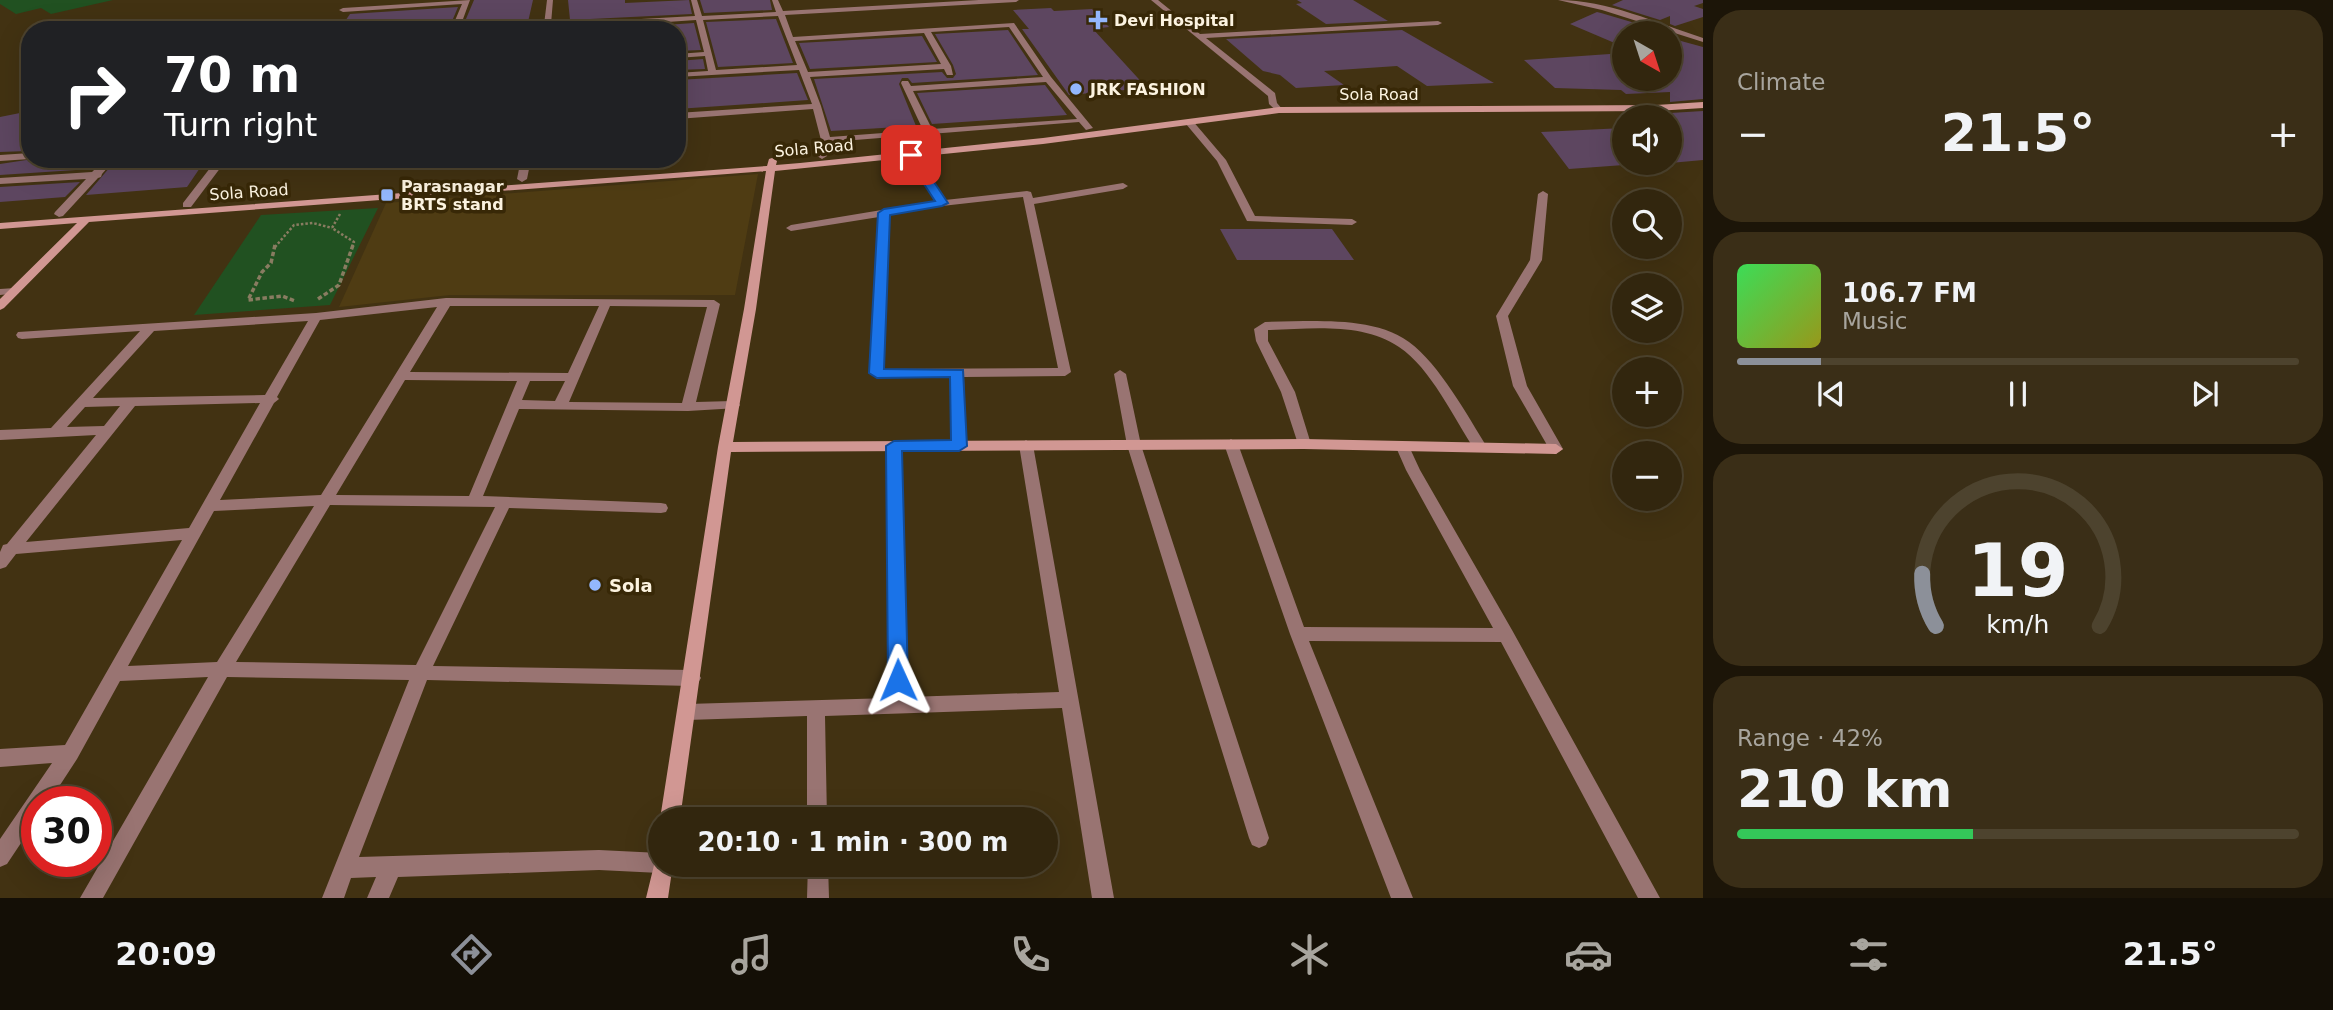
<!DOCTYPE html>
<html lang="en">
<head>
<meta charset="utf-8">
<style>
	:root { --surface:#32260e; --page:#3a2e17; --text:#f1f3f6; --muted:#a8a59e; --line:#4d432e; --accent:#8c9099 }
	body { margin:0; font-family:"DejaVu Sans",sans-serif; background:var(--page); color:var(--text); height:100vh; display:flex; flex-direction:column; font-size:26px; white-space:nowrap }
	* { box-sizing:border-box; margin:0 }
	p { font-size:23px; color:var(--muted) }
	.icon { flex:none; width:38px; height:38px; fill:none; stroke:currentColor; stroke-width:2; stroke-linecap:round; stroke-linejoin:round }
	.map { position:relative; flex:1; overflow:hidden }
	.sheet { display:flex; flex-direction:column; gap:10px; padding:10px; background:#1c1508; width:630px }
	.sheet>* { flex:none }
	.hud { position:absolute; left:21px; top:21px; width:665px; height:147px; border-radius:28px; box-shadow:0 7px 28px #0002,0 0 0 2px var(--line); background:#202124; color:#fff; overflow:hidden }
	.needle { width:46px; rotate:141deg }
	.fabs { position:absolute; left:1612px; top:21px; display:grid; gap:14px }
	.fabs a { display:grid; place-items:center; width:70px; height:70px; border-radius:50%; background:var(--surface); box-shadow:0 7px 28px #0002,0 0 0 2px var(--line); font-size:35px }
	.speed { position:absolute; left:21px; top:786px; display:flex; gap:14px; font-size:35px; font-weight:700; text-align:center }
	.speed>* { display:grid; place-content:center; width:91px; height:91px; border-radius:50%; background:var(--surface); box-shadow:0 7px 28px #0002,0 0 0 2px var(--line); line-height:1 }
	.speed .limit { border:10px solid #d22; background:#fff; color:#111 }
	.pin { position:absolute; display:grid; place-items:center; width:60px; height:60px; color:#fff; margin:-30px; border-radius:14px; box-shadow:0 4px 10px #0006 }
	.me { position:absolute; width:77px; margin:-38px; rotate:359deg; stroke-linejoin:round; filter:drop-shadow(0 0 5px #0008) }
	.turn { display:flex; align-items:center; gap:24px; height:147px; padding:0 28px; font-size:32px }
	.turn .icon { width:91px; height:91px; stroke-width:2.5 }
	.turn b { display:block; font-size:49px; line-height:60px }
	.big { font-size:52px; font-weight:700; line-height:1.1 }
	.sheet .tile { flex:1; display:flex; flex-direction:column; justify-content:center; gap:10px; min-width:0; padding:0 24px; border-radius:28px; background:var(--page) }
	.sheet .dial { align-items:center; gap:0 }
	.dial svg { height:182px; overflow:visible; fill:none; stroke:var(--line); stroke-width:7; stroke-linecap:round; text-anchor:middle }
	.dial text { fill:var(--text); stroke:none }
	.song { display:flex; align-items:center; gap:21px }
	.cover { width:84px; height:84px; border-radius:10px; background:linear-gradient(135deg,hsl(130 70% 55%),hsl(60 70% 35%)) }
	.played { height:7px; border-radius:4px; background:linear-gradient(90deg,var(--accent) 15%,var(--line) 15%) }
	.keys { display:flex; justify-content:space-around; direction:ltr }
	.heat { display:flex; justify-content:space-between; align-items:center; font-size:38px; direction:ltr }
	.charge { height:10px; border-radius:5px; background:linear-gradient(90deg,#34c759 42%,var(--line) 0) }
	.trip { position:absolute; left:648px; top:807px; width:410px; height:70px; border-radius:35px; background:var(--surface); box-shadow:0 7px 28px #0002,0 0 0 2px var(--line); font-weight:700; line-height:70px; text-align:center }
	.dock { display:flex; height:112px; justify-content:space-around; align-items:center; background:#140f06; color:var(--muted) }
	.dock .icon { width:49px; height:49px }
	.dock .on { color:var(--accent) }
	.dock b { font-size:32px; color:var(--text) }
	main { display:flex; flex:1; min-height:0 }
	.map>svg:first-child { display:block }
	.built { fill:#4f3c13 }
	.green { fill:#215121 }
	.building { fill:#5d4660 }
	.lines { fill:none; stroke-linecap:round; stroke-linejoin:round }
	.path-far1 { stroke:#897c61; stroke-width:2.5; stroke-dasharray:2.5 2; stroke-linecap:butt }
	.path { stroke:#897c61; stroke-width:3.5; stroke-dasharray:4.5 2.5; stroke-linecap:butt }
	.street { fill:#997472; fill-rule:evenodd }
	.secondary { fill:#d19793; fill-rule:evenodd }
	.route { fill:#1a73e8; stroke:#114b97; stroke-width:2 }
	.poi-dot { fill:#93b7fd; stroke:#382807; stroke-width:2.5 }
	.labels { text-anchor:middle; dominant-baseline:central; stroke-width:7; stroke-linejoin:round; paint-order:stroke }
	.far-poi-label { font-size:16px; font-weight:bold; fill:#fcf3e0; stroke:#382807; text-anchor:start }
	.far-street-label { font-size:16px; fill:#fcf3e0; stroke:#382807 }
	.poi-label { font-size:18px; font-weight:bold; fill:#fcf3e0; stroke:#382807; text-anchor:start }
</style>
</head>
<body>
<main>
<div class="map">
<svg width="1703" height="898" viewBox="0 0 1703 898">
	<rect width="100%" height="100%" fill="#423212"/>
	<path class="built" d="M 758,174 L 735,295 L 450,295 L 339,307 L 386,203 Z"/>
	<path class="green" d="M 0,0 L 113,0 L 51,14 L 41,8 L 16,14 L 0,4 Z
		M 378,208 L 330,305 L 194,315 L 261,215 Z"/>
	<path class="building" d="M 474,0 L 533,0 L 528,22 L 463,26 Z
		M 568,0 L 625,0 L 625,3 L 689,0 L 692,14 L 570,20 Z
		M 700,0 L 770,0 L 772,10 L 704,13 Z
		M 1297,0 L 1353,0 L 1388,21 L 1326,24 L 1296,4 L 1302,3 Z
		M 1623,0 L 1703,0 L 1703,3 L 1694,6 L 1703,9 L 1703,17 L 1675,26 L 1670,24 L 1670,16 L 1660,20 L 1612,5 Z
		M 458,7 L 450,26 L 339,30 L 350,14 Z
		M 1051,8 L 1054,11 L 1092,9 L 1109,27 L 1093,29 L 1147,88 L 1069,95 L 1022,29 L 1029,29 L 1013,10 Z
		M 1597,12 L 1601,13 L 1645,26 L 1624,33 L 1624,47 L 1570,24 Z
		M 776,19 L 793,63 L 718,67 L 706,22 Z
		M 694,23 L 701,50 L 677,51 L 677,30 L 593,30 Z
		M 1008,30 L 1038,75 L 912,83 L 908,78 L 902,78 L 899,84 L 916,126 L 831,131 L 814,79 L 942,72 L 947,78 L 953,78 L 956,74 L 953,65 L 935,34 Z
		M 1402,30 L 1494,83 L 1427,86 L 1397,66 L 1324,71 L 1344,85 L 1296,88 L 1280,75 L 1263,71 L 1226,39 Z
		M 922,36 L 937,62 L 810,69 L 799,43 Z
		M 1670,38 L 1703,47 L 1703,99 L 1670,102 L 1670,92 L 1626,94 L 1621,90 L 1555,88 L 1524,60 L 1624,53 L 1624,79 L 1670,79 Z
		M 703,59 L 705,69 L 677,70 L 677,61 Z
		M 797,73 L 808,100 L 677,109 L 677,80 Z
		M 1045,85 L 1067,115 L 932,124 L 917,93 Z
		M 30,111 L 30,147 L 27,151 L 0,152 L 0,117 Z
		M 1703,111 L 1703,160 L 1670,163 L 1670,113 Z
		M 1624,128 L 1624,165 L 1569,169 L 1541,132 Z
		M 33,159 L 101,159 L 91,169 L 0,175 L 0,164 Z
		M 117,159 L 206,159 L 187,187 L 86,195 Z
		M 80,182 L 65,197 L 0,202 L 0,187 Z
		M 1220,229 L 1332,229 L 1354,260 L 1237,260 Z"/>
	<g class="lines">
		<path class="path-far1" d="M 340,214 L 332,228 L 354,242 L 352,247
			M 275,247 L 294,225 L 313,223 L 332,228"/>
		<path class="path" d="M 275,245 L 271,263 L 262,272 L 248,300 L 282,296 L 295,301
			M 318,299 L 339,285 L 353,245"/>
		<path class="street" d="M 470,0 L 459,30 L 451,30 L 462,4 L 343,12 L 339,10 L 343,8 Z
			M 547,0 L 553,0 L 551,24 L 695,16 L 691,0 L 697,0 L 702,16 L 776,12 L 772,0 L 778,0 L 783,11 L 979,0 L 1019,0 L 1016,2 L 785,15 L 793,37 L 1014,23 L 1051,77 L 1093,128 L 1086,130 L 1079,122 L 830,142 L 827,156 L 822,159 L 817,156 L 821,140 L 813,109 L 677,119 L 677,113 L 812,104 L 799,70 L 677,77 L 677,73 L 708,71 L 705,56 L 677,58 L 677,54 L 704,52 L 696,20 L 551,30 L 484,30 L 544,25 ZM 778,16 L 797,65 L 716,70 L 703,20 ZM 1009,27 L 1043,77 L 911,86 L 908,81 L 902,81 L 901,83 L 923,130 L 830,137 L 821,106 L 810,77 L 944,69 L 947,75 L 953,75 L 951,66 L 931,32 ZM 924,33 L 941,64 L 808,72 L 795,41 ZM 1046,82 L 1077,119 L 932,129 L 913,91 Z
			M 1151,0 L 1158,0 L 1200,34 L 1438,21 L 1442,23 L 1438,25 L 1206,38 L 1275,93 L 1277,103 L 1283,110 L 1279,113 L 1269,104 L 1268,96 Z
			M 1558,0 C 1607,0 1657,23 1703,38 L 1703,42 L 1602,10 Z
			M 1186,120 L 1192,120 L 1226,160 L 1255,216 L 1352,219 L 1357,222 L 1352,225 L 1247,221 L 1217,161 L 1186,124 Z
			M 911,152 L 914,153 L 945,200 L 1027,191 L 1031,192 L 1033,198 L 1123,183 L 1128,186 L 1123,189 L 1034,204 L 1071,372 L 1065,376 L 964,377 L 966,446 L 959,451 L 952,446 L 952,377 L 877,377 L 871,373 L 879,217 L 791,231 L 786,228 L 791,225 L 936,201 L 906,155 ZM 1023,197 L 1058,368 L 884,369 L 889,215 L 942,206 Z
			M 30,153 L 30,159 L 0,161 L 0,155 Z
			M 105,159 L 115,159 L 102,174 L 101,177 L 98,178 L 63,216 L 59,217 L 54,214 L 55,212 L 86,179 L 0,184 L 0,178 L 92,172 Z
			M 217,159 L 227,159 L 191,207 L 183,207 L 183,203 Z
			M 521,159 L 531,159 L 527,179 L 522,182 L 517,179 Z
			M 1543,191 L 1548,194 L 1542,260 L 1508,316 L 1527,386 L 1563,449 L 1556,454 L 1551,452 L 1513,386 L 1496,316 L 1530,260 L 1538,194 Z
			M 15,288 L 19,289 L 19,293 L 0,295 L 0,289 Z
			M 446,298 L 714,300 L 720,304 L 696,402 L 733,401 L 738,402 L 740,405 L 738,408 L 688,411 L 519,409 L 483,496 L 661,503 L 666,504 L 668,508 L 666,512 L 661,513 L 509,508 L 433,666 L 692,670 L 698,673 L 701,678 L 698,683 L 692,686 L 427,680 L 359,857 L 599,850 L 660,853 L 660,864 L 670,864 L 667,870 L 660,873 L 599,870 L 398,877 L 389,898 L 367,898 L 376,877 L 351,878 L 344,898 L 322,898 L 409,680 L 227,677 L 103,898 L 80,898 L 208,677 L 120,681 L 77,759 L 49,802 L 37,802 L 37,819 L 7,864 L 0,867 L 0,839 L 52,763 L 0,767 L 0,749 L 65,745 L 182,540 L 16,554 L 6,567 L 0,569 L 0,552 L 3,545 L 7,544 L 96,435 L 0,440 L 0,430 L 51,428 L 140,331 L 22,339 L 18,338 L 16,335 L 18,332 L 316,313 ZM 450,306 L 599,306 L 568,373 L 410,372 ZM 610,306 L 707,307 L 682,403 L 569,402 ZM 437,307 L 321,495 L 220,500 L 274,403 L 279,399 L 277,397 L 320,320 ZM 308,321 L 265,395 L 93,398 L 154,331 ZM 405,380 L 517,381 L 469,496 L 336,495 ZM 530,381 L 565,381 L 555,401 L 522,400 ZM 260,403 L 189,528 L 26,542 L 135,406 ZM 120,406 L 104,426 L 67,427 L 85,407 ZM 330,505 L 495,507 L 416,665 L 236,662 ZM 314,506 L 217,662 L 128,666 L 214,511 Z
			M 1304,321 C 1339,321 1380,321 1409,342 C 1440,365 1467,415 1487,447 L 1485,450 L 1475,450 C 1454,419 1431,368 1399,347 C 1362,322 1310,329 1268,330 L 1268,341 L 1295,392 L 1311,444 L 1304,449 L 1299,447 L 1281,392 L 1256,341 L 1254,329 L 1265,322 Z
			M 1120,370 L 1126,374 L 1141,445 L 1269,838 L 1266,845 L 1259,848 L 1252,845 L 1249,838 L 1127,445 L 1114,374 Z
			M 1231,439 L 1238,444 L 1304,627 L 1493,628 L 1406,470 L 1395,445 L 1397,442 L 1407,442 L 1420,470 L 1512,630 L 1660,898 L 1638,898 L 1501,642 L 1309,641 L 1413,898 L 1391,898 L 1290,634 L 1224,444 Z
			M 1026,440 L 1033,445 L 1114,898 L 1092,898 L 1062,708 L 825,716 L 827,819 L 807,819 L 807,716 L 687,720 L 681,718 L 678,712 L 681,706 L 687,704 L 890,698 L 887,446 L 894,441 L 901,446 L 908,697 L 1059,692 L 1019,445 Z
			M 808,864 L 828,864 L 829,898 L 807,898 Z"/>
		<path class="secondary" d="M 1703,102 L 1703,108 L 1656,111 L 1279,113 L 1043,144 L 775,171 L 756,309 L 733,442 L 1304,439 L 1556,444 L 1563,449 L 1556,454 L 1304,449 L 731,452 L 680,819 L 660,819 L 718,447 L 744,309 L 766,171 L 89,222 L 4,308 L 0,310 L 0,299 L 77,223 L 0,229 L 0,223 L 767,166 L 769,159 L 772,158 L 777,161 L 776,165 L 800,163 L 1043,138 L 1279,107 L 1656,105 Z
			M 660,855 L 660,864 L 673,864 L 668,898 L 646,898 L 656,857 Z"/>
	</g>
	<path class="route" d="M 907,152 L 914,152 L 948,203 L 942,206 L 890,215 L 884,369 L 963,370 L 967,446 L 959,451 L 902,451 L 908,680 L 905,686 L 898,689 L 891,686 L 888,680 L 886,446 L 894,441 L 951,440 L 950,377 L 877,378 L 869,373 L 878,213 L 884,209 L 935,201 L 905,155 Z"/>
	<g class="poi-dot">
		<path d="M1094.5 9.5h7v7h7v7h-7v7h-7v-7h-7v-7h7z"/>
		<circle cx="1076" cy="89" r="7"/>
		<rect x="380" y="188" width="14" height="14" rx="3.5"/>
		<circle cx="595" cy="585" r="7"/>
	</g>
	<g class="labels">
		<g class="far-poi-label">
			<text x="1114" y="20">Devi Hospital</text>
			<text x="1090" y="89">JRK FASHION</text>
			<text x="401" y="186">Parasnagar<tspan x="401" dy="18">BRTS stand</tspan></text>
		</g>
		<g class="far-street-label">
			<text x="1379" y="94">Sola Road</text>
			<text transform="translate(814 148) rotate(-5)">Sola Road</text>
			<text transform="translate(249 192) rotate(-4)">Sola Road</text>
		</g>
		<g class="poi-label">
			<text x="609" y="585">Sola</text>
		</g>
	</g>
</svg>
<div class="fabs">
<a><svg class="needle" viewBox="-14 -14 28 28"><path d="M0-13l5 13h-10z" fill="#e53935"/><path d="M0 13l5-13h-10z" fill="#a8a59e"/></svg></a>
<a><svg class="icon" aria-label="sound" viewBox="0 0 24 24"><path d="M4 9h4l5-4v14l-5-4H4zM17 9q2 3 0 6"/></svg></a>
<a><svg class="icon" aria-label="search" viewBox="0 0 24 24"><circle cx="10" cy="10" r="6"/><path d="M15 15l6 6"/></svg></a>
<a><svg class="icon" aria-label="layers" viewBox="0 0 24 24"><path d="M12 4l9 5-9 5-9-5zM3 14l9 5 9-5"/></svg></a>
<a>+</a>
<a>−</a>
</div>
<div class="speed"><div class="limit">30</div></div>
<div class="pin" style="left:911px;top:155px;background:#d93025"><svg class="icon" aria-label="arrive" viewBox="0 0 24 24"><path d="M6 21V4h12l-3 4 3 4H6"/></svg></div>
<svg class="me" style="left:898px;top:680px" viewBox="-20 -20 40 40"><path d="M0-17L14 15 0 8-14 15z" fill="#1a73e8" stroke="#fff" stroke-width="4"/></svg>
<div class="trip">20:10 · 1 min · 300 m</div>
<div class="hud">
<div class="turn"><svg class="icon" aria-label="right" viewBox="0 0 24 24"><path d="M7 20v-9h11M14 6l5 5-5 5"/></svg><div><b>70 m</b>Turn right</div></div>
</div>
</div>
<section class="sheet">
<div class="tile"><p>Climate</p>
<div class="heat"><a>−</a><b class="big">21.5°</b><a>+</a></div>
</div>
<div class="tile">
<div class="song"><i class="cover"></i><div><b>106.7 FM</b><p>Music</p></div></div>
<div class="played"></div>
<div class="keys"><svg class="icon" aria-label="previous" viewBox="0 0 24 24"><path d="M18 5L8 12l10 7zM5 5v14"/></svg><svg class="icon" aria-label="pause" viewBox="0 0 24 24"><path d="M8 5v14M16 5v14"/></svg><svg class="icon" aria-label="next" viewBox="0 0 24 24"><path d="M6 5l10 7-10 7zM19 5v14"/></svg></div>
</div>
<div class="tile dial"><svg viewBox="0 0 100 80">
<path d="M14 69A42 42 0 1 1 86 69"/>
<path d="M14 69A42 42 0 0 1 8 46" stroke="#8c9099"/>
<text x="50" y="56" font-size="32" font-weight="700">19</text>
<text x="50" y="72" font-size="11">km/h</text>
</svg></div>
<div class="tile"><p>Range · 42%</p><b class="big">210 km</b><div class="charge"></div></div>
</section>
</main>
<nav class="dock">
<b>20:09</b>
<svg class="icon on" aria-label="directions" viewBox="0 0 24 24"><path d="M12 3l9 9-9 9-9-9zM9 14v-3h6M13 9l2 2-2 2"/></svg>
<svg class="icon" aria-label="music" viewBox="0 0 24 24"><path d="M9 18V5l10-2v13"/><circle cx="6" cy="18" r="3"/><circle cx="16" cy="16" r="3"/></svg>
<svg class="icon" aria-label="phone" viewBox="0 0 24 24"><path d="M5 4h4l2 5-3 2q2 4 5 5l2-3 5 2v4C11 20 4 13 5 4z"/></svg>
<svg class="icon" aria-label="climate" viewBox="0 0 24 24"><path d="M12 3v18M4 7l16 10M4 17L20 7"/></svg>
<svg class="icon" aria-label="car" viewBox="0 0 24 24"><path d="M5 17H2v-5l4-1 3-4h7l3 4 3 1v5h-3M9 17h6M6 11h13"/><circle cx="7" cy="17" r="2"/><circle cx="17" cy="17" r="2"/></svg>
<svg class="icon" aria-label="filters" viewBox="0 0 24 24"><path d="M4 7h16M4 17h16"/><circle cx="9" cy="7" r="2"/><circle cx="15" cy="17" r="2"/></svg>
<b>21.5°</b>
</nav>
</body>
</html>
